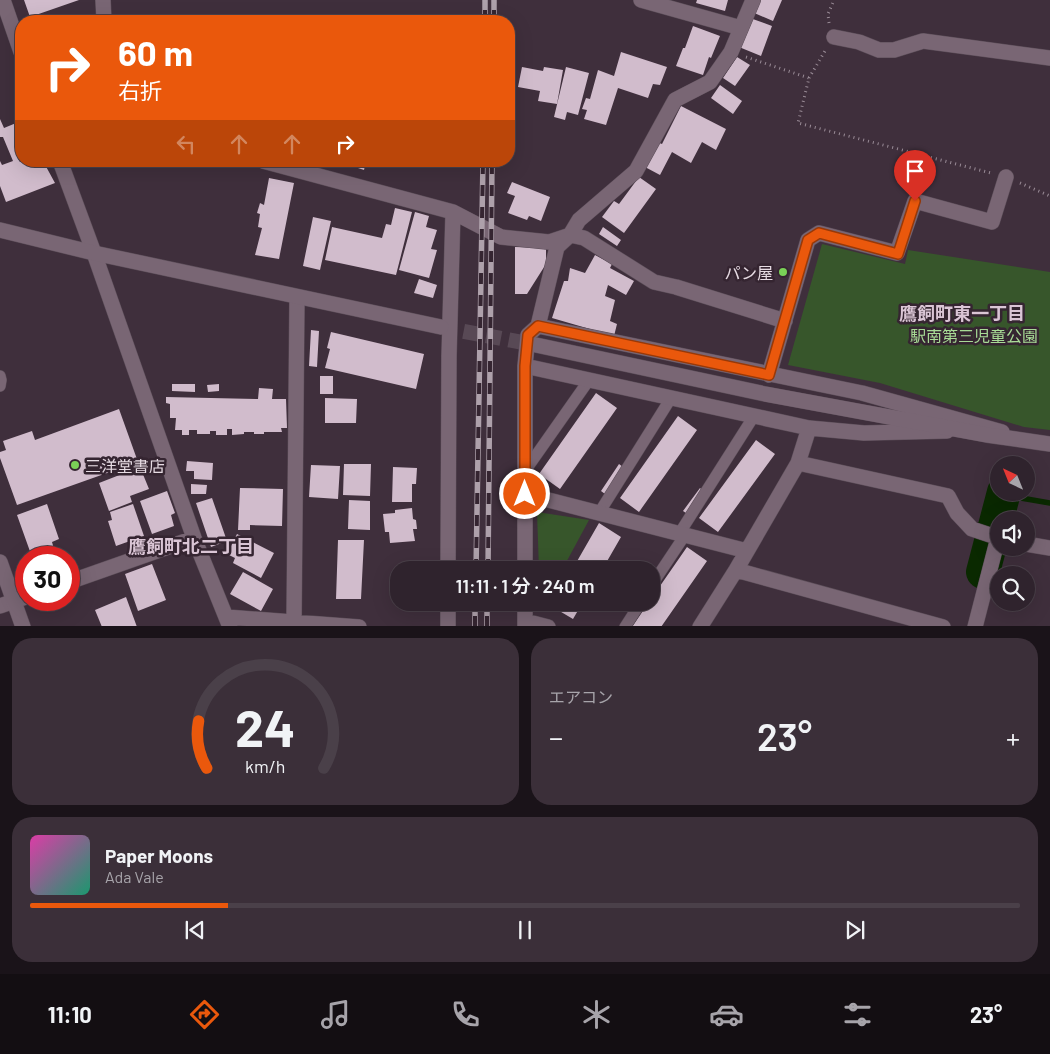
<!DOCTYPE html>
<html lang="ja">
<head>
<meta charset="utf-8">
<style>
	:root { --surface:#2f232d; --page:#3b2f39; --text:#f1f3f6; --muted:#a7a4aa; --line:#4a4049; --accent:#ea580c }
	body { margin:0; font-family:Barlow,"Noto Sans JP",sans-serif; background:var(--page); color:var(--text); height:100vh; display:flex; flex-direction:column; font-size:19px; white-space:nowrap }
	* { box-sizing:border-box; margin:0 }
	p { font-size:16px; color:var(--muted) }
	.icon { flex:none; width:28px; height:28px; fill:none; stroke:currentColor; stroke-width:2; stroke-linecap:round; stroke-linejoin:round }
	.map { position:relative; height:626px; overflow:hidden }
	.side { display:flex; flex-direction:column; gap:12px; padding:12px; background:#1a1319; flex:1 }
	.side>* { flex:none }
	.banner { position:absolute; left:15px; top:15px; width:500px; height:152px; border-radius:20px; box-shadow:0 5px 20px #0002,0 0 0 1px var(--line); background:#ea580c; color:#fff; overflow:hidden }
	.needle { width:32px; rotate:317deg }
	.buttons { position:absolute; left:990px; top:456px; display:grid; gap:10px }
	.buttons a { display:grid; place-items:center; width:45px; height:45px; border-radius:50%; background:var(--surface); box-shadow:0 5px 20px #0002,0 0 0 1px var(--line); font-size:25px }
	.speed { position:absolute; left:15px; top:546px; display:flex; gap:10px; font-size:25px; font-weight:700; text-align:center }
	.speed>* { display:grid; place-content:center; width:65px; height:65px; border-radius:50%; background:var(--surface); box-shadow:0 5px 20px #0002,0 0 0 1px var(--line); line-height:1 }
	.speed .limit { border:8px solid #d22; background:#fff; color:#111 }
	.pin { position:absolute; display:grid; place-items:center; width:42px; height:42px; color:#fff; margin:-51px -21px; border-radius:50% 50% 50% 0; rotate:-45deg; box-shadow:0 0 5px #0007 }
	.pin .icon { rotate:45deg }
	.me { position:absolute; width:55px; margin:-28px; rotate:0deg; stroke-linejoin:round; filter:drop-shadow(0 0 4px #0008) }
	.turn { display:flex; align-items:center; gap:18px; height:105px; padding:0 20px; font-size:22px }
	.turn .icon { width:65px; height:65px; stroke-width:2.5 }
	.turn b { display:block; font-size:35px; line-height:42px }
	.lanes { display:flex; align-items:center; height:48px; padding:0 20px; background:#0003; justify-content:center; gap:25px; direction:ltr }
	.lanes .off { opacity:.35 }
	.big { font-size:38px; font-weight:600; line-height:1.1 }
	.side .tile { flex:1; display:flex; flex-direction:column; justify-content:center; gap:8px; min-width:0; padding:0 18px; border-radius:20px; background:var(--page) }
	.side .dial { align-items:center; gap:0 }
	.dial svg { height:130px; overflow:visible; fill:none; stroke:var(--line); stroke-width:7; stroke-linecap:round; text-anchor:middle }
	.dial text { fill:var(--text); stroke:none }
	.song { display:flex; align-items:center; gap:15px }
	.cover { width:60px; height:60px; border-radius:8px; background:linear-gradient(135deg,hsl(320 70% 55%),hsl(160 70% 35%)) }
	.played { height:5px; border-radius:2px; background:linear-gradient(90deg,var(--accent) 20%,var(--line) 20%) }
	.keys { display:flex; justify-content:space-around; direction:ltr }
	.heat { display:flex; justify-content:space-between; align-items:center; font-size:28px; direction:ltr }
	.side .tiles { flex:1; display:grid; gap:12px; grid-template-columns:1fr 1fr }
	.tile:last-child { grid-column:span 2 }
	.trip { position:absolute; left:390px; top:561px; width:270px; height:50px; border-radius:20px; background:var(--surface); box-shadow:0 5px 20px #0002,0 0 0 1px var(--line); font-weight:600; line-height:50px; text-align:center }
	.tab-bar { display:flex; height:80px; justify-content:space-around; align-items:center; background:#130e12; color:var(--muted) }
	.tab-bar .icon { width:35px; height:35px }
	.tab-bar .current { color:var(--accent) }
	.tab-bar b { font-size:22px; color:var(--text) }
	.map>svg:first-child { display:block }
	.green { fill:#37562b }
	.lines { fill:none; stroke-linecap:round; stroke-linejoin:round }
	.stream { stroke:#0a2900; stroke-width:5.5 }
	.river { stroke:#0a2900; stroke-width:34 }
	.building { fill:#d1bccc }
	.secondary-tunnel { stroke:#584955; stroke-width:15; stroke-dasharray:15 8; stroke-linecap:butt }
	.lane-casing { stroke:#5c4e59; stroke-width:12 }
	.street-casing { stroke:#5c4e59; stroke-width:16 }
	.secondary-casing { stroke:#5c4e59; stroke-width:16 }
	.path { stroke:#9a8c97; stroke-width:3; stroke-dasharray:1 4; stroke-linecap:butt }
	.lane { stroke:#796674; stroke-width:11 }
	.street { stroke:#796674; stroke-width:15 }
	.secondary { stroke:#796674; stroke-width:15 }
	.rail-casing { stroke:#aea1ab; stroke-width:5.5 }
	.rail { stroke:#352531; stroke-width:4; stroke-dasharray:11; stroke-linecap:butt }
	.route-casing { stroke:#983908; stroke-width:12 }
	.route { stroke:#ea580c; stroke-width:9 }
	.poi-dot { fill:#7ad157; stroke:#352531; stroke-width:2 }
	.labels { text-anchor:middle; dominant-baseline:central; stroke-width:5; stroke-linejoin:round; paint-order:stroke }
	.poi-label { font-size:16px; fill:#e7dce4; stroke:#352531; text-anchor:end }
	.park-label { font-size:16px; fill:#a8db96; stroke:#352531 }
	.neighbourhood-label { font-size:18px; font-weight:bold; fill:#dac5d5; stroke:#352531 }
</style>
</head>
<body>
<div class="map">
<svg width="1050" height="627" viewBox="0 0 1050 627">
	<rect width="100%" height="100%" fill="#3f2f3c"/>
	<path class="green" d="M 822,244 L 905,264 L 908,250 L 1050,272 L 1050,430 L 1024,427 L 880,383 L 788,365 Z
		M 537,512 L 589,520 L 562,570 L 539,570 Z"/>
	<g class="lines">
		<path class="stream" d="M 1004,495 L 1050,503"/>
		<path class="river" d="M 983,572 L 1004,492"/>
	</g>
	<path class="building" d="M 24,0 L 79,0 L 30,17 Z
		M 697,0 L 728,0 L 725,11 L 696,3 Z
		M 757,0 L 782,0 L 773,21 L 752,12 Z
		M 750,18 L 772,26 L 761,56 L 739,47 Z
		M 693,26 L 720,36 L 711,58 L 709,57 L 703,75 L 676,66 L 683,48 L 685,48 Z
		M 621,52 L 667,67 L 660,85 L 653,84 L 648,98 L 618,88 L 606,125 L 584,119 L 587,110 L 582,109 L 586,98 L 590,99 L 598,70 L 614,76 Z
		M 737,57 L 750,65 L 735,86 L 723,78 Z
		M 522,67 L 543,71 L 544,67 L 563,70 L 557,104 L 538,101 L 540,91 L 518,87 Z
		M 566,67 L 589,73 L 578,115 L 567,112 L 565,120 L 554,117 Z
		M 19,84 L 21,93 L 21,99 L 18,100 L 14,86 Z
		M 720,85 L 742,101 L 733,114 L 711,98 Z
		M 681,106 L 726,129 L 716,150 L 702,142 L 691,163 L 672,152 L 660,175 L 645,167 L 657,142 L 662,144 Z
		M 0,119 L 4,128 L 21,121 L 21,158 L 18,159 L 20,162 L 43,161 L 55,183 L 6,202 L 0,186 L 0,161 L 2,165 L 13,161 L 3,137 L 0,137 Z
		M 337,161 L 366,161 L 364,170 Z
		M 639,177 L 656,189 L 624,233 L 602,217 L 614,201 L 619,204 Z
		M 269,178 L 294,183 L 279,259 L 255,255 L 262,228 L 258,227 L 260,214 L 257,213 L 260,203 L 264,205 Z
		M 512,182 L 550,197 L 541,221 L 529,216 L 527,220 L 508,213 L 515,196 L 507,193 Z
		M 395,208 L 412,212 L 396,275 L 325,260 L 332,227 L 382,238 L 386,224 L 391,225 Z
		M 415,212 L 429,216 L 426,227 L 437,230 L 431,249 L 437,250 L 429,278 L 399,270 Z
		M 313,217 L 331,221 L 320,270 L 303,266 Z
		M 603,227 L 621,240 L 617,246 L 599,234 Z
		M 515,247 L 546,248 L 546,264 L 527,294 L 515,294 Z
		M 595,255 L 612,264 L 610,268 L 634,281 L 626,295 L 608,285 L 605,296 L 615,300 L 610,321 L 617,324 L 614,336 L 552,318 L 564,281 L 568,281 L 570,268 L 585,273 Z
		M 419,279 L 437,285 L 433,298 L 414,293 Z
		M 311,330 L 319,331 L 317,367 L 309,366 Z
		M 331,332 L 424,354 L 416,389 L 325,368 L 330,349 L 327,348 Z
		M 320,376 L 333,376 L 333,394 L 320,394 Z
		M 172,384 L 195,384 L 195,392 L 172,391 Z
		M 219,384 L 219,391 L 208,392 L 207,385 Z
		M 259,388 L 273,389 L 272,399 L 286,399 L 287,428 L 281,428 L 282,432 L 264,432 L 264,434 L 254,434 L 254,432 L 244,432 L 244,434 L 232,435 L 232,429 L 227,429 L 227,435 L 216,435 L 216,431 L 210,431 L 210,434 L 197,434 L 197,430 L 189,430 L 189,435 L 182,435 L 182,430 L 175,430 L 176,418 L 170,418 L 170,404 L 166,403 L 166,397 L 258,399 Z
		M 596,393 L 617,408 L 560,489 L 539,474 Z
		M 325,398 L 357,399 L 356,423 L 325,423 Z
		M 119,409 L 138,462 L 17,505 L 0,458 L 0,452 L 6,450 L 3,441 L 32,431 L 35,440 Z
		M 678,416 L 697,430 L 639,512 L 620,498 Z
		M 756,440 L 775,454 L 718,532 L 699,518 Z
		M 187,461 L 213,463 L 212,480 L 194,479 L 194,471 L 186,471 Z
		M 344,464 L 371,464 L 370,496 L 343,495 Z
		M 619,464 L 623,467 L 605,494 L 601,491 Z
		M 311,465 L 340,466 L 338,499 L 309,497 Z
		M 140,467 L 149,489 L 130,496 L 132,502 L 109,511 L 99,483 Z
		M 393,467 L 417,468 L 416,484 L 412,484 L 412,502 L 392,502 Z
		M 191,484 L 207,485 L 206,494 L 191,494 Z
		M 240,488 L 283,489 L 282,526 L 250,525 L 250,530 L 238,530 Z
		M 700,488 L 703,491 L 686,513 L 683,511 Z
		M 167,491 L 175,513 L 171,515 L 174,526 L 152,534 L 140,501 Z
		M 212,498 L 227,541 L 211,547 L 196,503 Z
		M 349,500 L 370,501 L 370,530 L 348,529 Z
		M 47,504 L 59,539 L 52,542 L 54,549 L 32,557 L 17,515 Z
		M 133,504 L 144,536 L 116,546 L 108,521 L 112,520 L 110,512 Z
		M 412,508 L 413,519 L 416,520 L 417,529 L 413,529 L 415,541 L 390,543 L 389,532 L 385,532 L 383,514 L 395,513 L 395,510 Z
		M 599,523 L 621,537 L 602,570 L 572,570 Z
		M 237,534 L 274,553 L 261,578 L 233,563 L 235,558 L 227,554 Z
		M 338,540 L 364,540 L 361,599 L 336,599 Z
		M 687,547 L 707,561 L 661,627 L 632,627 L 649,602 L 651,602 L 651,599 Z
		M 152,564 L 166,600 L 138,611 L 125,574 Z
		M 243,572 L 273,589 L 261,611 L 230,594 Z
		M 126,597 L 137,627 L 102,627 L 95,610 Z
		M 553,602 L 583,602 L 573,619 L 551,606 Z"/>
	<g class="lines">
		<path class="secondary-tunnel" d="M 441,327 L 536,345"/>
		<defs>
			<path id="lane" d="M 0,376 L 1,380 L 0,386
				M 525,471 L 589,380
				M 599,513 L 671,398
				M 679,534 L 754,416
				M 651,586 L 685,535
				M 625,627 L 641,602"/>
			<path id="street" d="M 3,0 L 21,52
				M 103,0 L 104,21
				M 641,0 L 741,28
				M 834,37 L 859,42 L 879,50 L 894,50 L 923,41 L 1050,58
				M 60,161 L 94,253 L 194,538 L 230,627
				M 263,161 L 453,212 L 501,237 L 549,242 L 570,235 L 584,238 L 654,282 L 676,287 L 785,321
				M 538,326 L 862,393 L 1002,432
				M 525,366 L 809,428 L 864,433 L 947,431
				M 769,375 L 808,240 L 819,233 L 897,253 L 915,201 L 992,222 L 1006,177
				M 798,463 L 948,496 L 957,513 L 972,529 L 999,538
				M 525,494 L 747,551
				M 1026,544 L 1050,548
				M 448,570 L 449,356 L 453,212
				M 525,570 L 525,366 L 528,335 L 538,326 L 557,247 L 570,235 L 579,220 L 636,171 L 675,100 L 710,82 L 731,52 L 753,0
				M 736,570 L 943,627
				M 69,582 L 194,538
				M 0,606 L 26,597
				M 227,617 L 359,627
				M 525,621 L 548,627
				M 294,622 L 297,297
				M 448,627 L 448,602
				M 525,627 L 525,602
				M 700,627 L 736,570 L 798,463 L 809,428
				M 975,627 L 998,538"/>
			<path id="secondary" d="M 0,230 L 94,253 L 441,327
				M 536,345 L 765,394 L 987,435 L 1050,444
				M 0,562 L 23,627"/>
		</defs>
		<use href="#lane" class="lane-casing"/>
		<use href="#street" class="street-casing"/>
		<use href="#secondary" class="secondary-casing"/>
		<path class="path" d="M 829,23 L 828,14 L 834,0
			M 746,57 L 809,78 L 798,123 L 991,173
			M 809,78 L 825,51
			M 1020,183 L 1050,196"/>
		<use href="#lane" class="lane"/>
		<use href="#street" class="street"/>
		<use href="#secondary" class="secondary"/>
		<defs>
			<path id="rail" d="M 485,21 L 485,0
				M 494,21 L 494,0
				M 476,570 L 483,161
				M 488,570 L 492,161
				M 475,627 L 475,602
				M 487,627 L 487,602"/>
		</defs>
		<use href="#rail" class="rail-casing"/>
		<use href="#rail" class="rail"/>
	</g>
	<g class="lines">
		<defs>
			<path id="route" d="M 525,494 L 525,366 L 528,335 L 538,326 L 769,375 L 808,240 L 819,233 L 898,254 L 915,201"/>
		</defs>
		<use href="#route" class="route-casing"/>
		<use href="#route" class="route"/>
	</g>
	<g class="poi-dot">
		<circle cx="783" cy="272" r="5"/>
		<circle cx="75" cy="465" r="5"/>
	</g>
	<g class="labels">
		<g class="poi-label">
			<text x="773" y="272">パン屋</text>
			<text x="85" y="465" text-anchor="start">三洋堂書店</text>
		</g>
		<g class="park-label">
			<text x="974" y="335">駅南第三児童公園</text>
		</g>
		<g class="neighbourhood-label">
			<text x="962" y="313">鷹飼町東一丁目</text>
			<text x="191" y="546">鷹飼町北二丁目</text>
		</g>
	</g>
</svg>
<div class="buttons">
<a><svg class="needle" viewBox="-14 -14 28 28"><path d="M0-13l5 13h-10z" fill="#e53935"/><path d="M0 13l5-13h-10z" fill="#a7a4aa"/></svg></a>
<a><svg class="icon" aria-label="sound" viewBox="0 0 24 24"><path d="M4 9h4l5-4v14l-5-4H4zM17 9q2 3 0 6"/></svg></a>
<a><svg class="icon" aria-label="search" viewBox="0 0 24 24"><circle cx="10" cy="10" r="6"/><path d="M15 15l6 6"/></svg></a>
</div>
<div class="speed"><div class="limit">30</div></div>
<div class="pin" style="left:915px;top:201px;background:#d93025"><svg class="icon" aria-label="arrive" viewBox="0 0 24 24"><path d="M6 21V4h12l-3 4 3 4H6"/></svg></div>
<svg class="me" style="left:525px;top:494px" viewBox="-20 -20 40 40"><circle r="17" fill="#ea580c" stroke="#fff" stroke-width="3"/><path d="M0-11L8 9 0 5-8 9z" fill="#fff"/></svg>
<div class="trip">11:11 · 1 分 · 240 m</div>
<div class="banner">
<div class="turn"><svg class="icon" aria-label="right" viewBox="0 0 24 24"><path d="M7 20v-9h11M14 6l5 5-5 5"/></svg><div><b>60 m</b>右折</div></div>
<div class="lanes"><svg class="icon off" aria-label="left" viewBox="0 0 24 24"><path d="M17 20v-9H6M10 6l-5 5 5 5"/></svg><svg class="icon off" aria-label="ahead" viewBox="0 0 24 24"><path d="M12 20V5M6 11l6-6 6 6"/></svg><svg class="icon off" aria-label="ahead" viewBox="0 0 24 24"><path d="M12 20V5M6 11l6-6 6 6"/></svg><svg class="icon" aria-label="right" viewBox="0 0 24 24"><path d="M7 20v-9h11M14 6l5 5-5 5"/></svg></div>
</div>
</div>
<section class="side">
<div class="tiles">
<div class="tile dial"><svg viewBox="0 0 100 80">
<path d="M14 69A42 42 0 1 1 86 69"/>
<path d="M14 69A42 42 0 0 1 9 40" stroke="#ea580c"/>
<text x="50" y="56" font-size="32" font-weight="700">24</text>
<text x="50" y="72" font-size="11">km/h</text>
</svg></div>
<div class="tile"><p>エアコン</p>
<div class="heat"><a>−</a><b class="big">23°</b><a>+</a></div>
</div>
<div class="tile">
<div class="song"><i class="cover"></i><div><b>Paper Moons</b><p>Ada Vale</p></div></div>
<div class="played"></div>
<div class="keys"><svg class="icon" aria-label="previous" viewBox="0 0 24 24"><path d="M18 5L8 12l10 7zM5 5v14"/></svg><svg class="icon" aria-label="pause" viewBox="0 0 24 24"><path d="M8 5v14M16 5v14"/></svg><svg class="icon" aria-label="next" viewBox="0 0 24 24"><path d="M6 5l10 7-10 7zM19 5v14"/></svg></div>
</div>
</div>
</section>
<nav class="tab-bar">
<b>11:10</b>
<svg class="icon current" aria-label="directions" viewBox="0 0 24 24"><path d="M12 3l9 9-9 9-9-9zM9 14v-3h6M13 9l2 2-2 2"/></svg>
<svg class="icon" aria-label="music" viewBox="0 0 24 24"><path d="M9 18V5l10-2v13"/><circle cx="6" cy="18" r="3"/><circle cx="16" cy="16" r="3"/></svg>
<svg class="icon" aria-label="phone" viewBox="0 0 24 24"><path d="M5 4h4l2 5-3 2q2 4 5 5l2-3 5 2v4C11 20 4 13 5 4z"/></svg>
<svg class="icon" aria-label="climate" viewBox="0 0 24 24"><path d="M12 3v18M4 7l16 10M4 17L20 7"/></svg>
<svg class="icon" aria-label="car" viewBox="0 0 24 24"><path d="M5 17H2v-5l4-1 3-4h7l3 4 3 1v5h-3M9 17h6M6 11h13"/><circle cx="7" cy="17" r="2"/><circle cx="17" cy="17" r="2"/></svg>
<svg class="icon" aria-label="filters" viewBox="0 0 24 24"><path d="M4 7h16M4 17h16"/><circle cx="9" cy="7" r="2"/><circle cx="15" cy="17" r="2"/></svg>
<b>23°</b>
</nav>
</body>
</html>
